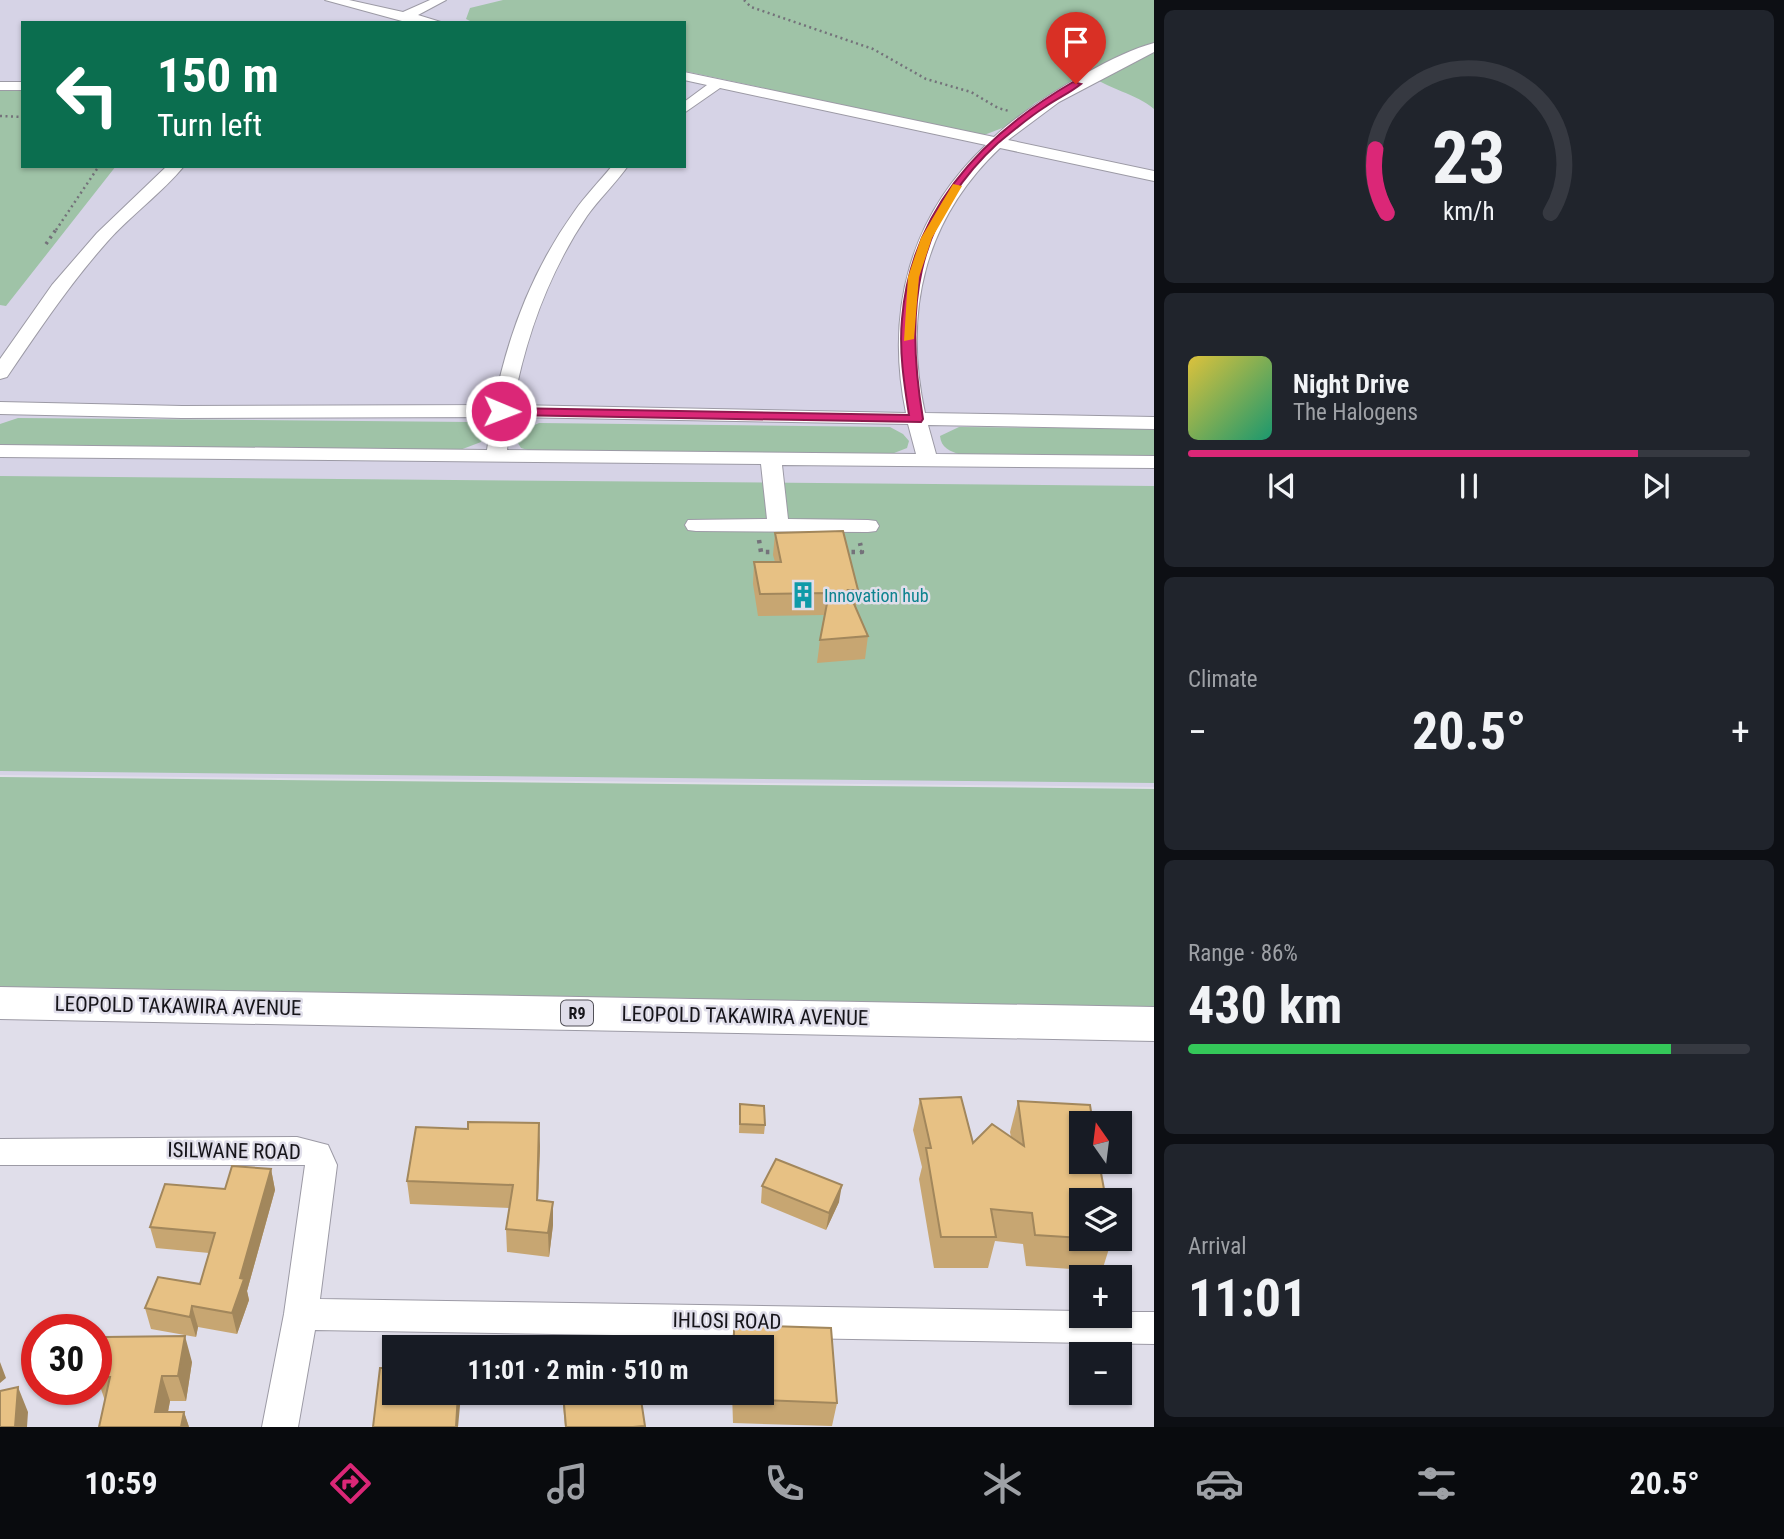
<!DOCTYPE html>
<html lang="en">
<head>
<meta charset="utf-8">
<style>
	:root { --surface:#171b24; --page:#20242c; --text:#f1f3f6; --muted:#9ea1a6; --line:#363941; --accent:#db2777 }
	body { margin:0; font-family:"Roboto Condensed",sans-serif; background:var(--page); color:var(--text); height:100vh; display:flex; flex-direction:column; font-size:26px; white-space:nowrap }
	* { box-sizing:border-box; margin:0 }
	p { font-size:23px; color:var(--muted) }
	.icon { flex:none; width:38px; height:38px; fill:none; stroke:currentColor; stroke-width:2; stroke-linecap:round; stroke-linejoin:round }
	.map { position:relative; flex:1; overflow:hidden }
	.details { display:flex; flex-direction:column; gap:10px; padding:10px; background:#0d0f14; width:630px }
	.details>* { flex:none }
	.guide { position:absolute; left:21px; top:21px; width:665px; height:147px; border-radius:0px; box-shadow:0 2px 5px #0004; background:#0b6e4f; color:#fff; overflow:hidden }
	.needle { width:46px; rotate:346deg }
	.buttons { position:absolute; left:1069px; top:1111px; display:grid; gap:14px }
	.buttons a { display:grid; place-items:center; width:63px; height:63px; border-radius:0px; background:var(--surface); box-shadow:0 2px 5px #0004; font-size:35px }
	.speed { position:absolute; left:21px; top:1314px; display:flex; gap:14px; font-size:35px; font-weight:700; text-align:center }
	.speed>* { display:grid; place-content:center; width:91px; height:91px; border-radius:50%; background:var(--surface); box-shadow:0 2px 5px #0004; line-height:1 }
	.speed .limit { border:10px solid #d22; background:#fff; color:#111 }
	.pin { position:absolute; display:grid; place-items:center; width:60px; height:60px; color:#fff; margin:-72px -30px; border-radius:50% 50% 50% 0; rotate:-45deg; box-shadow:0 0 7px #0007 }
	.pin .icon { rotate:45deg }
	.me { position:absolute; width:77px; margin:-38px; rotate:91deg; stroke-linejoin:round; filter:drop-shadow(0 0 5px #0008) }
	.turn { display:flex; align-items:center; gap:24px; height:147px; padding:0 21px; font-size:32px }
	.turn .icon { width:91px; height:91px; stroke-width:2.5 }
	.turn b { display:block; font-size:49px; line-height:60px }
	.big { font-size:52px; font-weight:700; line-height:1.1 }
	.details .widget { flex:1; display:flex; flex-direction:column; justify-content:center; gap:10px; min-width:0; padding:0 24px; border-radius:10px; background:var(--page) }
	.details .dial { align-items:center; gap:0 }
	.dial svg { height:182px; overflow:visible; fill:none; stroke:var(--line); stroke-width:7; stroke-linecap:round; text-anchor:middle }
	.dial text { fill:var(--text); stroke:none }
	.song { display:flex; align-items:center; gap:21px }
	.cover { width:84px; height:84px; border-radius:10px; background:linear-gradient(135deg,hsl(50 70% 55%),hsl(160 70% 35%)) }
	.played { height:7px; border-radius:4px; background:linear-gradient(90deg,var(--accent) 80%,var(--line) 80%) }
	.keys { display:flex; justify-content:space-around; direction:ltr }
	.heat { display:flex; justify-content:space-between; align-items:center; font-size:38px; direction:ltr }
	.charge { height:10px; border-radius:5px; background:linear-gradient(90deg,#34c759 86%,var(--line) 0) }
	.trip { position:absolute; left:382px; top:1335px; width:392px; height:70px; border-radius:0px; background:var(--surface); box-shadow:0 2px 5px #0004; font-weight:700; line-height:70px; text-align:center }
	.dock { display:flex; height:112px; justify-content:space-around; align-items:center; background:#090b0e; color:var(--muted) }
	.dock .icon { width:49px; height:49px }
	.dock .current { color:var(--accent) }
	.dock b { font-size:32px; color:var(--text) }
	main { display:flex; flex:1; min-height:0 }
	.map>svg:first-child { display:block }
	.built { fill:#d6d3e6; fill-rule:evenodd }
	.green { fill:#9fc3a7 }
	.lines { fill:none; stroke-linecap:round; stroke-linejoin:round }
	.minor-casing { stroke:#9c9aa5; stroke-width:2 }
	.highway-casing { stroke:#9c9aa5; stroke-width:2 }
	.path-far2 { stroke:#74727a; stroke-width:2.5; stroke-dasharray:2 3.5; stroke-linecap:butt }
	.path-far1 { stroke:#74727a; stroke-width:3.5; stroke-dasharray:2.5 4.5; stroke-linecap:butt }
	.path { stroke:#74727a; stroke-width:4.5; stroke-dasharray:3.5 5; stroke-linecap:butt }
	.minor { fill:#fff; fill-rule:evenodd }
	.highway { fill:#fff; fill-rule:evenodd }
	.wall { fill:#c7a672 }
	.shaded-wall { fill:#a2875c }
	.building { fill:#e7c184; stroke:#a2875c; stroke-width:2 }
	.route { fill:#db2777; stroke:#8e194d; stroke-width:2 }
	.slow { fill:#f59e0b }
	.labels { text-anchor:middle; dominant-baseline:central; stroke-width:5; stroke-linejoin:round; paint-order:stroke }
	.shield { fill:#e0deea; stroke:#525158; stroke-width:2 }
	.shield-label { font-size:16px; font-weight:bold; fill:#151419 }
	.culture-label { font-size:18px; fill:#0d838f; stroke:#e0deea; text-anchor:start }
	.near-street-label { font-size:21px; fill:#151419; stroke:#e0deea }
</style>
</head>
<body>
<main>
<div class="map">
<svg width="1154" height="1427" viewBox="0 0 1154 1427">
	<rect width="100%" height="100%" fill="#e0deea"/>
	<path class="built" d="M 0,0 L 1154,0 L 1154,787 L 0,775 ZM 23,23 L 684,23 L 684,166 L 23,166 Z"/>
	<path class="green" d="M 503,0 L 1154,0 L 1154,109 C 1137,94 1108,89 1086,73 L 1035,103 L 1005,127 L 984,135 L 684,71 L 684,23 L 474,23 L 466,19 L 470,8 Z
		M 0,89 L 23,89 L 23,166 L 116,166 L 6,306 L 0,305 Z
		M 18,418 L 470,422 L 481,429 L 484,436 L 481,442 L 460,450 L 0,446 L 0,424 Z
		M 539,423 L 890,427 L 903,434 L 909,441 L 907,448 L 889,455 L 531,451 L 521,448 L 516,440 L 517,433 Z
		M 959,427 L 1154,429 L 1154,457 L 961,455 C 950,451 941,448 940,436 Z
		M 0,476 L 1154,486 L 1154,783 L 0,771 Z
		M 0,777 L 1154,789 L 1154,1012 L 0,991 Z"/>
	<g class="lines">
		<defs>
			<path id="minor" d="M 325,0 L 349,0 L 403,12 L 430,0 L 446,0 L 418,15 L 444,23 L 402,21 Z
				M 1154,43 L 1154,52 L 1059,102 L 1008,140 L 1154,171 L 1154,181 L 1000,148 C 924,220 903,312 925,413 L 1154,417 L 1154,429 L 928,425 L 936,454 L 1154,456 L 1154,468 L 782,465 L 788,519 L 868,520 L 876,521 L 879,526 L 876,531 L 868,532 L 696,531 L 688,530 L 685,525 L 688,520 L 767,519 L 761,464 L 0,457 L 0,445 L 487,450 L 492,417 L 182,418 L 0,414 L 0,402 L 182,406 L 494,405 C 507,337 533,269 574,212 C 585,196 599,182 612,166 L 628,166 C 615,184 599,199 587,216 C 549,272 525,339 513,405 L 906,413 C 885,311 910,216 986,145 L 720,88 L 684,113 L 684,102 L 707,85 L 684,80 L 684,72 L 994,137 C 1028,105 1109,55 1154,43 ZM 511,417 L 908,424 L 916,454 L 507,450 Z
				M 0,82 L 23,82 L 23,90 L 0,90 Z
				M 167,166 L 184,166 C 163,192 130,216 107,242 C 69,285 39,330 7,377 L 0,379 L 0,359 L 52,285 L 97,233 Z
				M 297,1137 L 328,1145 L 337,1165 L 320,1299 L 1082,1311 L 1082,1316 L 1120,1316 L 1120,1312 L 1154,1312 L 1154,1344 L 315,1330 L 298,1427 L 262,1427 L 284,1314 L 305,1165 L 0,1165 L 0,1139 Z"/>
			<path id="highway" d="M 0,987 L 1154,1007 L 1154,1041 L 0,1019 Z"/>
		</defs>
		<use href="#minor" class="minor-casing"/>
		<use href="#highway" class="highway-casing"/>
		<path class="path-far2" d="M 744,0 L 751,7 L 873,49 L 926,79 L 971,92 L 998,108 L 1009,111
			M 0,116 L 23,117
			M 56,230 L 99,166"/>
		<path class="path-far1" d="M 46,244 L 57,228"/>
		<path class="path" d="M 759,540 L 761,552 L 778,552
			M 843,552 L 862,552 L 860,543"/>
		<use href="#minor" class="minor"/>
		<use href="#highway" class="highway"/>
	</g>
	<path class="wall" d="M 775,533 L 858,590 L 856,607 L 868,636 L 865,659 L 817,663 L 820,640 L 824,615 L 758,616 L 753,584 L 754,562 L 775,562 L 773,555 Z
		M 920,1099 L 973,1143 L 1011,1137 L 1010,1132 L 1018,1101 L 1082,1200 L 1082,1239 L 1112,1239 L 1102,1271 L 1026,1266 L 1023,1244 L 995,1241 L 988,1268 L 934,1268 L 919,1179 L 922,1167 L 913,1130 Z
		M 740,1104 L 765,1125 L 764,1134 L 739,1133 Z
		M 468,1129 L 540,1146 L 538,1201 L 553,1202 L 553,1225 L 549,1257 L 507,1252 L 506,1229 L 510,1208 L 410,1204 L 407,1181 Z
		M 271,1169 L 275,1190 L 247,1291 L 249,1300 L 237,1334 L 198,1327 L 196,1337 L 151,1329 L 145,1308 L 200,1284 L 209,1253 L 156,1248 L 150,1227 L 225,1189 Z
		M 762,1186 L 839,1202 L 826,1230 L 761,1203 Z
		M 734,1325 L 837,1403 L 832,1426 L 733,1423 L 732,1393 L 761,1393 L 761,1348 L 731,1348 Z
		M 192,1362 L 186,1401 L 170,1401 L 168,1412 L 184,1412 L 189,1427 L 99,1427 L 105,1401 L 97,1377 Z
		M 562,1393 L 640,1393 L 645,1427 L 565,1427 Z"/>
	<path class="shaded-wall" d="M 539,1123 L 540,1146 L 537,1224 L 537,1200 Z
		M 271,1169 L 275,1190 L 247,1291 L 249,1300 L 237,1334 L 232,1313 L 240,1278 Z
		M 842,1185 L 839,1202 L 826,1230 L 829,1213 Z
		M 553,1202 L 553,1225 L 549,1257 L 548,1233 Z
		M 192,1306 L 198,1327 L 196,1337 L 190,1317 Z
		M 185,1336 L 192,1362 L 186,1401 L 178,1376 Z
		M 0,1362 L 6,1378 L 0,1383 Z
		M 162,1376 L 170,1401 L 165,1427 L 155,1412 Z
		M 18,1387 L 28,1412 L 27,1427 L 15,1427 Z
		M 458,1393 L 461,1393 L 461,1395 L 458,1427 L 456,1427 Z
		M 184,1412 L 189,1427 L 181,1427 Z"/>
	<path class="building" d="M 843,531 L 858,590 L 848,590 L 868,636 L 820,640 L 829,593 L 760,594 L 754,562 L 781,562 L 775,533 Z
		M 961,1097 L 973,1143 L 992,1124 L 1024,1146 L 1018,1101 L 1090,1105 L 1093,1124 L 1082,1124 L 1082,1162 L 1099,1162 L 1106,1200 L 1082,1200 L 1082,1238 L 1035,1235 L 1032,1213 L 991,1209 L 996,1237 L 941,1237 L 926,1148 L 931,1148 L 920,1099 Z
		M 740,1104 L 764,1106 L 765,1125 L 740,1124 Z
		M 468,1122 L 539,1123 L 537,1200 L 553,1202 L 548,1233 L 506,1229 L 513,1185 L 407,1181 L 416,1127 L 468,1129 Z
		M 776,1159 L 842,1185 L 829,1213 L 762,1186 Z
		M 232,1166 L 271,1169 L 240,1278 L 244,1279 L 232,1313 L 192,1306 L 190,1317 L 145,1308 L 158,1277 L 200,1284 L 215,1233 L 150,1227 L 165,1184 L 225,1189 Z
		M 1090,1239 L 1112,1239 L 1113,1240 Z
		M 734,1325 L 831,1328 L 837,1403 L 736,1399 L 736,1393 L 761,1393 L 761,1348 L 734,1348 Z
		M 185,1336 L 178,1376 L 162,1376 L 155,1412 L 184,1412 L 181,1427 L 99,1427 L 110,1377 L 97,1377 L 105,1337 Z
		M 380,1368 L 394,1368 L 394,1393 L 458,1393 L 456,1427 L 373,1427 Z
		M 18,1387 L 15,1427 L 0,1427 L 0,1391 Z
		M 563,1393 L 640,1393 L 645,1426 L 633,1427 L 566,1427 Z"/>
	<path class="route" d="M 1073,82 L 1081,84 C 1070,93 1056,99 1045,107 C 1029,117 1013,131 998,143 C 913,221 905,312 923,419 L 921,422 L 501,415 L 495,411 L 501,408 L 909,415 C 904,383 899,351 902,319 C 911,209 982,135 1073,82 Z"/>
	<path class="slow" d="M 953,184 L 962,186 L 932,238 L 919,277 L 914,339 L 904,341 L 908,277 L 921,238 Z"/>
	<defs>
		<symbol id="building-bare" viewBox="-9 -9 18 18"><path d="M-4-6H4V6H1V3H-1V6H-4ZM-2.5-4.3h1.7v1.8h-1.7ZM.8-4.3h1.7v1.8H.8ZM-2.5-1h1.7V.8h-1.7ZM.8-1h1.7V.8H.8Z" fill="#0f9aa8" stroke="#e0deea" stroke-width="2.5" paint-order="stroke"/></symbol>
	</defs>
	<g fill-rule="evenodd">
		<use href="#building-bare" x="784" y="576" width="38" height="38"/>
	</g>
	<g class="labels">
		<rect class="shield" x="561" y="1000.5" width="32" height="25" rx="5"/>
		<g class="shield-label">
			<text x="577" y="1013">R9</text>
		</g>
		<g class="culture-label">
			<text x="824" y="595">Innovation hub</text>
		</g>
		<g class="near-street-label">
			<text transform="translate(178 1006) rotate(1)">LEOPOLD TAKAWIRA AVENUE</text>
			<text transform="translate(745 1016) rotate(1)">LEOPOLD TAKAWIRA AVENUE</text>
			<text transform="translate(234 1151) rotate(1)">ISILWANE ROAD</text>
			<text transform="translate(727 1321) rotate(1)">IHLOSI ROAD</text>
		</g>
	</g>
</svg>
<div class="buttons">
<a><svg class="needle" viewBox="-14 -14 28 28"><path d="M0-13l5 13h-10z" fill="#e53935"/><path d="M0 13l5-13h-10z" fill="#9ea1a6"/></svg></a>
<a><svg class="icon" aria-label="layers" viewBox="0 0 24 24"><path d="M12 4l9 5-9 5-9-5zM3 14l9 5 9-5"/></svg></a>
<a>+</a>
<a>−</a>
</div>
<div class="speed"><div class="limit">30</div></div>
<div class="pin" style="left:1076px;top:84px;background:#d93025"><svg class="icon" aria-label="arrive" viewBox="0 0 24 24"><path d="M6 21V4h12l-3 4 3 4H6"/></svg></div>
<svg class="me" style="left:501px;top:411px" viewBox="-20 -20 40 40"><circle r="17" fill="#db2777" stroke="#fff" stroke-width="3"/><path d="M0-11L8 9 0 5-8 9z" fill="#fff"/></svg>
<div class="trip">11:01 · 2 min · 510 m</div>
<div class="guide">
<div class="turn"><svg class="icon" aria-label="left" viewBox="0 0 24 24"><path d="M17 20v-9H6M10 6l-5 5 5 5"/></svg><div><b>150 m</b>Turn left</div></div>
</div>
</div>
<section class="details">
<div class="widget dial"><svg viewBox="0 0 100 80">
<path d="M14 69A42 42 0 1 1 86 69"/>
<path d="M14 69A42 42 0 0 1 9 41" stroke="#db2777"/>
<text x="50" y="56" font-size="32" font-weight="700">23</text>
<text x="50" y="72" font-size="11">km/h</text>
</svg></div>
<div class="widget">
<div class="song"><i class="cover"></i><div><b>Night Drive</b><p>The Halogens</p></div></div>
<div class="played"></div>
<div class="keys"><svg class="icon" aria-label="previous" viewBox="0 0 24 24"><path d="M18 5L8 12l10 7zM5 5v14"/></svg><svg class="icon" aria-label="pause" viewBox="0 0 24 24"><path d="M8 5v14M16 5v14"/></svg><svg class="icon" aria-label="next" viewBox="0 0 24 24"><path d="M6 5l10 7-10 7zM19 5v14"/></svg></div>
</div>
<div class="widget"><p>Climate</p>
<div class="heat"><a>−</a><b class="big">20.5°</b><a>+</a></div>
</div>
<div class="widget"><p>Range · 86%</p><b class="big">430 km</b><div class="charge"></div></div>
<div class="widget"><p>Arrival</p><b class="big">11:01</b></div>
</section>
</main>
<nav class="dock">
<b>10:59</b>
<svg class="icon current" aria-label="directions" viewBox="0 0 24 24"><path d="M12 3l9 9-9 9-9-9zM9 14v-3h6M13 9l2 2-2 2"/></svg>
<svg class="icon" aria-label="music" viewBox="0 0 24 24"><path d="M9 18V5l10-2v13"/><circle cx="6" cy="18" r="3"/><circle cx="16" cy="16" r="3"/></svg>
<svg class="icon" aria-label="phone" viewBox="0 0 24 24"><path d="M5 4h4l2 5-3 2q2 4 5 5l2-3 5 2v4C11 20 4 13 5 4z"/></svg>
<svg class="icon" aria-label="climate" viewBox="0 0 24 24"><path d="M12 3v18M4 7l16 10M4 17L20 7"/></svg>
<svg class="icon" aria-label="car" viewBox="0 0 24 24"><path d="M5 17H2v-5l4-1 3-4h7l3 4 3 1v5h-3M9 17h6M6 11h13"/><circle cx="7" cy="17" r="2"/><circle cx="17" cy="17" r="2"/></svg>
<svg class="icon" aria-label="filters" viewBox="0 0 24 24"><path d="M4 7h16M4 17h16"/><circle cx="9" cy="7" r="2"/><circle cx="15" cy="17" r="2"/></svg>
<b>20.5°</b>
</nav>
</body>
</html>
